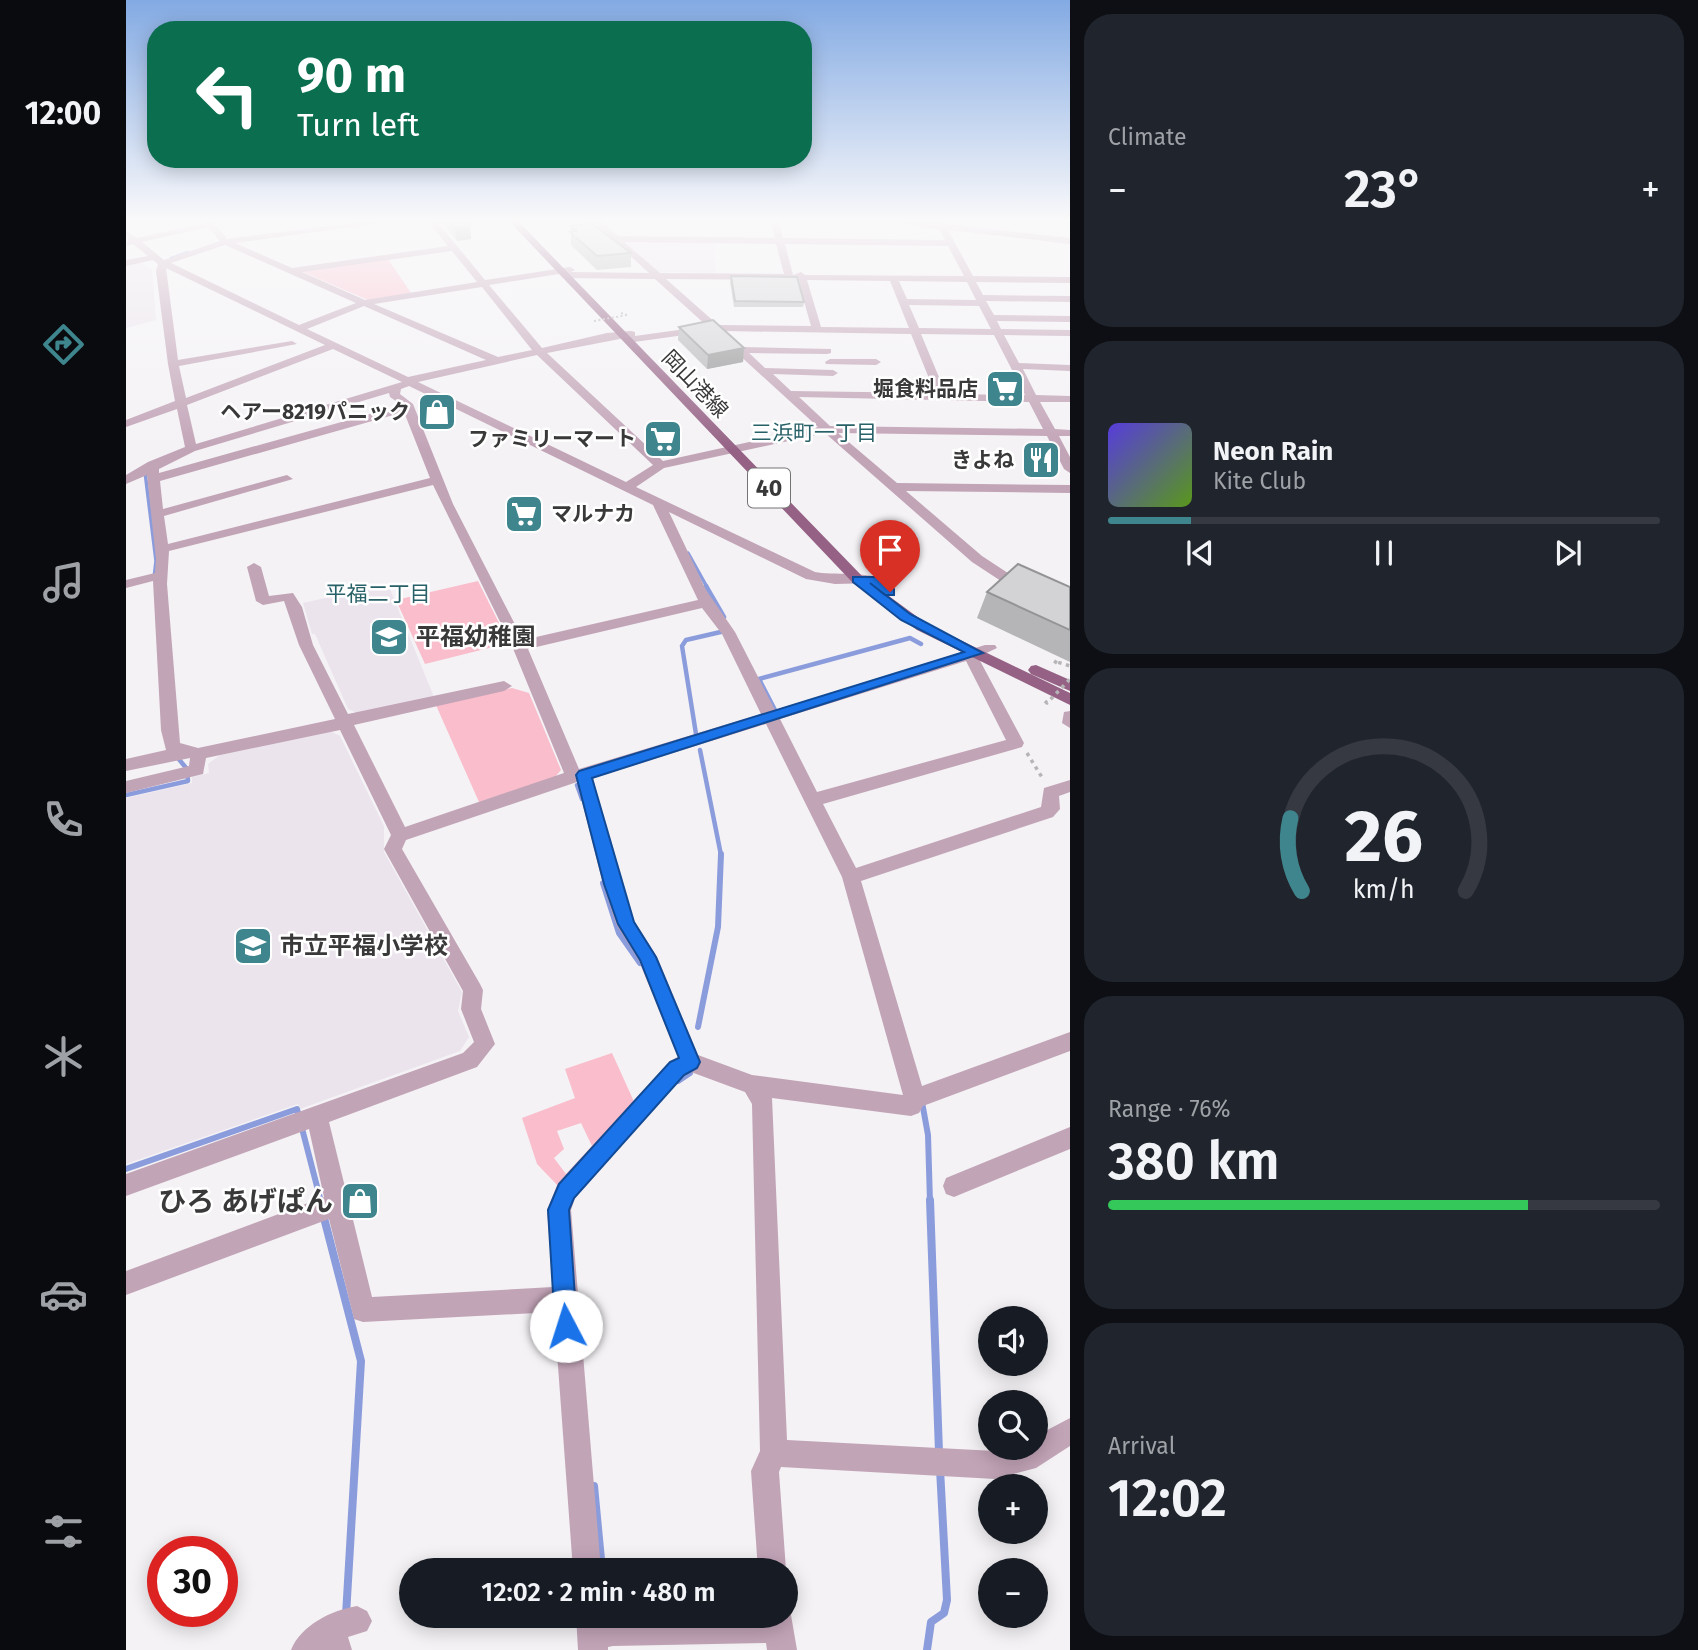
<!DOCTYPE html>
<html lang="en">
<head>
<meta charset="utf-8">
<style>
	:root { --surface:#171b24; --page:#20242c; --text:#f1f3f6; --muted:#9ea1a6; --line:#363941; --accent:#3e858d }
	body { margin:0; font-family:"Fira Sans","Noto Sans JP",sans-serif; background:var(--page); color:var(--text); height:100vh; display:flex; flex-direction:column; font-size:26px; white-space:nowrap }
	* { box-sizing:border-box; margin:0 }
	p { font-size:23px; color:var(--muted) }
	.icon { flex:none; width:38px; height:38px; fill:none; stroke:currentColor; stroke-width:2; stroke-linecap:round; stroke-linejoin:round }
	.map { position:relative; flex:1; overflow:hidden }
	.panel { display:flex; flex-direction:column; gap:14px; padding:14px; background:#0d0f14; width:628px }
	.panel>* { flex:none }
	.banner { position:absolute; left:21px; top:21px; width:665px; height:147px; border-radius:28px; box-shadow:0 4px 18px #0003; background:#0b6e4f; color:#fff; overflow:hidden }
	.buttons { position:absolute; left:852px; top:1306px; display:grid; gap:14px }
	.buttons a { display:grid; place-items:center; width:70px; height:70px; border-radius:50%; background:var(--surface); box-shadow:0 4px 18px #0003; font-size:35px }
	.speed { position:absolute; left:21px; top:1536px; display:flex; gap:14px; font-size:35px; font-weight:700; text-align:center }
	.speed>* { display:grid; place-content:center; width:91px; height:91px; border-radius:50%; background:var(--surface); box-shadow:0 4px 18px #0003; line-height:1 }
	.speed .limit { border:10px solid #d22; background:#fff; color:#111 }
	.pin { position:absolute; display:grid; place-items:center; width:60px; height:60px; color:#fff; margin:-72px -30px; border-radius:50% 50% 50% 0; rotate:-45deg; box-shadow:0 0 7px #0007 }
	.pin .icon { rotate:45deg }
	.me { position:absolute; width:77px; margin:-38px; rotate:355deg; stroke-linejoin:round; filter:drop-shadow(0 0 5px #0008) }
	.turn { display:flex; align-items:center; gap:24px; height:147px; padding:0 35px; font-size:32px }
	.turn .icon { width:91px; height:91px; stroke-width:2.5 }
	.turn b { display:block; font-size:49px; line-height:60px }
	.big { font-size:52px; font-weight:600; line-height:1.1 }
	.panel .tile { flex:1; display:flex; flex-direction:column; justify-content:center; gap:10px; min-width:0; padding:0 24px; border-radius:28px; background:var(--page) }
	.panel .dial { align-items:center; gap:0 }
	.dial svg { height:182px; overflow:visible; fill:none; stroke:var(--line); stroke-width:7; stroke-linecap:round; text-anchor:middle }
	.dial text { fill:var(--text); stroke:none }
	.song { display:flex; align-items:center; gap:21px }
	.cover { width:84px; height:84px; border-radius:10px; background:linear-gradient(135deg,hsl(250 70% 55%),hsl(90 70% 35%)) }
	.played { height:7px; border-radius:4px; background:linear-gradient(90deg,var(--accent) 15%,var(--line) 15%) }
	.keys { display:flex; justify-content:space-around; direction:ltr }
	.heat { display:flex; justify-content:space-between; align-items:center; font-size:38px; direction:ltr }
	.charge { height:10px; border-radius:5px; background:linear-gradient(90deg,#34c759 76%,var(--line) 0) }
	.trip { position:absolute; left:273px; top:1558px; width:399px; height:70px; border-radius:35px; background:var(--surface); box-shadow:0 4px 18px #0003; font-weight:600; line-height:70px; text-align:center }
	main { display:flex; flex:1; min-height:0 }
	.tabs { display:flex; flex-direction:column; width:126px; justify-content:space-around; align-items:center; background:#090b0e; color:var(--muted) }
	.tabs .icon { width:49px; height:49px }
	.tabs .active { color:var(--accent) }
	.tabs b { font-size:32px; color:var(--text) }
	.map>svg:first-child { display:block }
	.built { fill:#ebe4ed }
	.green { fill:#fabdcc; fill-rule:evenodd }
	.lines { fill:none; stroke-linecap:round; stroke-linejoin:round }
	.stream-far4 { stroke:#8b9cdc; stroke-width:2.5 }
	.stream-far3 { stroke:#8b9cdc; stroke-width:3.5 }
	.stream-far2 { stroke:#8b9cdc; stroke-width:4.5 }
	.stream-far1 { stroke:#8b9cdc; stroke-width:6 }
	.stream { stroke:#8b9cdc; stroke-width:8 }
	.path-far1 { stroke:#b5b4b6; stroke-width:2; stroke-dasharray:2 2.5; stroke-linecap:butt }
	.path { stroke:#b5b4b6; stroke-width:3.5; stroke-dasharray:3.5 4.5; stroke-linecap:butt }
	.minor { fill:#c2a4b7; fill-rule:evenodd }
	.major { fill:#956285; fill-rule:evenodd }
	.path-bridge-far1 { stroke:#b5b4b6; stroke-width:2; stroke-dasharray:2 2.5; stroke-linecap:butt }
	.path-bridge { stroke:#b5b4b6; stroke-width:3.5; stroke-dasharray:3.5 4.5; stroke-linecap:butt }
	.wall { fill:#b5b5b8 }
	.shaded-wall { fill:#949496 }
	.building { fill:#d3d3d6; stroke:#949496; stroke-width:2 }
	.route { fill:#1a73e8; stroke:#114b97; stroke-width:2 }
	.labels { text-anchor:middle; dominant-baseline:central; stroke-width:5; stroke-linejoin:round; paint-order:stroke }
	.far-street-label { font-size:21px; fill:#3a393a; stroke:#fff }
	.far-poi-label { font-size:21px; font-weight:bold; fill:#3a393a; stroke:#fff; text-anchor:end }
	.far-neighbourhood-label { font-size:21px; fill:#286168; stroke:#fff }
	.shield { fill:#fff; stroke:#757475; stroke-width:2 }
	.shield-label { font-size:23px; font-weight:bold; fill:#3a393a }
	.poi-label { font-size:24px; font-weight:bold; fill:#3a393a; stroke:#fff; text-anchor:start }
	.near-poi-label { font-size:28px; font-weight:bold; fill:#3a393a; stroke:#fff; text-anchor:end }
</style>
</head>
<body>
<main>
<nav class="tabs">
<b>12:00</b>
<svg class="icon active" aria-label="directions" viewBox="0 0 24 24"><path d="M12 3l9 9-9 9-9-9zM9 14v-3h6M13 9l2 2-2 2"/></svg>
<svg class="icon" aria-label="music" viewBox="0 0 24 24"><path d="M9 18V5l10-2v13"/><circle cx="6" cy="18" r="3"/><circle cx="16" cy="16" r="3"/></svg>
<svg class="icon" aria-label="phone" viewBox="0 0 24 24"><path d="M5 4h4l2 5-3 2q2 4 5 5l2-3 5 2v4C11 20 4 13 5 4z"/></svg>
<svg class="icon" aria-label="climate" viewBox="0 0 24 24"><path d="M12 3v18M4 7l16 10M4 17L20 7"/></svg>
<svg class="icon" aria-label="car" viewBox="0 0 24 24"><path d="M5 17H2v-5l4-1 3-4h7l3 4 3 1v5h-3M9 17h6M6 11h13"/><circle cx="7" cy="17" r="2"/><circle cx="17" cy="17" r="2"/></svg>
<svg class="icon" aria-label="filters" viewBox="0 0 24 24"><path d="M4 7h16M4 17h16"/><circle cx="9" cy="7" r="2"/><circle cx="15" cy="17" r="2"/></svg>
</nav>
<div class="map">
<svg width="944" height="1650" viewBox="0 0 944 1650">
	<rect width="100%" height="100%" fill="#f4f2f5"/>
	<path class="built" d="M 497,241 L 588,241 L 590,273 L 531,272 Z
		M 15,262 L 26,270 L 30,320 L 0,328 L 0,266 Z
		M 262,584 L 308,697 L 231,713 L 222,709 L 189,634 L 186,634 L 177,603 Z
		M 204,731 L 214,736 L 258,826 L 258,852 L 336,992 L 332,1011 L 343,1037 L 334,1051 L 174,1109 L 172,1104 L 0,1164 L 0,798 L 66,783 L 66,777 L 83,773 L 82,764 L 94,755 Z"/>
	<path class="green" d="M 262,259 L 285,293 L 242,300 L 175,271 Z
		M 352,581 L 383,643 L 299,664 L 270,600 Z
		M 386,688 L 403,693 L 435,770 L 429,777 L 353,802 L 309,703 Z
		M 486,1053 L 510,1106 L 435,1189 L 411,1164 L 396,1118 L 449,1098 L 439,1069 ZM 455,1123 L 466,1146 L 440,1174 L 428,1158 L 438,1149 L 431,1131 Z"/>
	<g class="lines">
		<path class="stream-far4" d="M 45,258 L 62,252"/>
		<path class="stream-far3" d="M 19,472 L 30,561 L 28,578
			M 562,553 L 581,587"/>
		<path class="stream-far2" d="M 580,586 L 598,617
			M 649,710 L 633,679 L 784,638 L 795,644
			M 570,734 L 556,646 L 560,640 L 599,631
			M 574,750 L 595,855
			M 451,785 L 456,799
			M 0,795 L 62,781 L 61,769 L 51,757"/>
		<path class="stream-far1" d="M 477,883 L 493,933 L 514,963
			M 572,1027 L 592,927 L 595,854
			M 552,1081 L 564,1073
			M 796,1102 L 802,1135 L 804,1202
			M 0,1169 L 171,1109 L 195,1202"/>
		<path class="stream" d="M 194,1200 L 195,1204
			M 804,1200 L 813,1452
			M 197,1214 L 235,1361 L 220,1615
			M 468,1486 L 476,1570
			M 801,1650 L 805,1622 L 818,1613 L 821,1600 L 814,1469"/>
		<path class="path-far1" d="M 495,313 L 501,315"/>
		<path class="path" d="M 931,663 L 928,661 L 944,666
			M 901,753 L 917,779"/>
		<path class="minor" d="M 76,219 L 85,219 L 101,239 L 258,219 L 285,219 L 109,243 L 166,268 L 322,246 L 300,219 L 309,219 L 359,280 L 444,267 L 449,270 L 445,272 L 523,273 L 464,219 L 473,219 L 492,236 L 649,238 L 644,219 L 652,219 L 657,238 L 819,240 L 813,229 L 747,219 L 810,223 L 808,219 L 816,219 L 819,224 L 944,238 L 944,244 L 822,230 L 847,276 L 944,277 L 944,283 L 850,282 L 857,295 L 944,296 L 944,302 L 860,301 L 868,315 L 944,316 L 944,322 L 871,321 L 875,329 L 944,330 L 944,336 L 878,335 L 893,363 L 944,365 L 944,371 L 897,369 L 910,395 L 944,396 L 944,402 L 914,402 L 929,429 L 944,430 L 944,436 L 933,436 L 944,457 L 944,473 L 938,469 L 921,436 L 712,433 L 771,483 L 944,485 L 944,493 L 780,491 L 856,556 L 888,577 L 944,593 L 944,602 L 878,583 L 846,562 L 699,433 L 538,468 L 510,487 L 689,572 C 704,575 746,572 755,579 L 748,583 L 709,584 L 680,579 L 543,512 L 580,590 L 609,632 L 649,710 L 859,645 L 869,645 L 871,648 L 852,657 L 898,743 L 896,747 L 697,804 L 730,868 L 915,807 L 918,788 L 944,780 L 944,792 L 933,796 L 934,809 L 927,817 L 735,881 L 796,1086 L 944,1032 L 944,1051 L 797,1106 L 793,1113 L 785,1116 L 646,1098 L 661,1440 L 869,1451 L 887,1447 L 910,1447 L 910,1436 L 944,1418 L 944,1446 L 910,1468 L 869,1479 L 655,1467 L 653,1472 L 660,1570 L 632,1570 L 625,1471 L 634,1451 L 626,1104 L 619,1092 L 565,1072 L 558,1075 L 449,1198 L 445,1210 L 475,1570 L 447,1570 L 428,1312 L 237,1322 L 228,1319 L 203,1219 L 0,1295 L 0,1271 L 198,1197 L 183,1129 L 0,1196 L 0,1174 L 337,1053 L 348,1042 L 335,1009 L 337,991 L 258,849 L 265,835 L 214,730 L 80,758 L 77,774 L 0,793 L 0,781 L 63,766 L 64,758 L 0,771 L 0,759 L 40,750 L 35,730 L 27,581 L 0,588 L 0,580 L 29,573 L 30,559 L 21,475 L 0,484 L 0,475 L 22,462 L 59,447 L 51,409 L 0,427 L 0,420 L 49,401 L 42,364 L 30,271 L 32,264 L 27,260 L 0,266 L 0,260 L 22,256 L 7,244 L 0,246 L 2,240 L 0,231 L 11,238 L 79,223 ZM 82,227 L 94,241 L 38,260 L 16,242 ZM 498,242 L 650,244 L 658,274 L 534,273 ZM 659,244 L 822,246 L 838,276 L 679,275 L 675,272 L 667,275 ZM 99,245 L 230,303 L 173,325 L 45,263 ZM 326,251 L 351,282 L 239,300 L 176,272 ZM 40,268 L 199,345 L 60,398 L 53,366 L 171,344 L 166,341 L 52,360 ZM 433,274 L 437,278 L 529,279 L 581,326 L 509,336 L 509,332 L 505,331 L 481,333 L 416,348 L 363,285 ZM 540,279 L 672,280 L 685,326 L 592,325 ZM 681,280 L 764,281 L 783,328 L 695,327 ZM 773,281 L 841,282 L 850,300 L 781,299 ZM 356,287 L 406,350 L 372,357 L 248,304 ZM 783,305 L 853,306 L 865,329 L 793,328 ZM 238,306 L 360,360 L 282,377 L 181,329 ZM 587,331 L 692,427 L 537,461 L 421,353 L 499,338 L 496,340 L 501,343 ZM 598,331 L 785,334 L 809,393 L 665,391 L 647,374 L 707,376 L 712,373 L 707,370 L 639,368 L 623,353 L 701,354 L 705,353 L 705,349 L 616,347 ZM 795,334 L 868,335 L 899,395 L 820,394 ZM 207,349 L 276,382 L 70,444 L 61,405 ZM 411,355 L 527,465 L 500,482 L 292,382 ZM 283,386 L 527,505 L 572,600 L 397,640 L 327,504 L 287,404 L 274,394 L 275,389 ZM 263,393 L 264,397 L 276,405 L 33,473 L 33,469 L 69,451 ZM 673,397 L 903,402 L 917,429 L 704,426 ZM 278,412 L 304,478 L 42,544 L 38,516 L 167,479 L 161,475 L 37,509 L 34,481 ZM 307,485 L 386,646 L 438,773 L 279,827 L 228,725 L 378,691 L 386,686 L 378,681 L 222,714 L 187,645 L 176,607 L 167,593 L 143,596 L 135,567 L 128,563 L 121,567 L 130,601 L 137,605 L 158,601 L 173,645 L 209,719 L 72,748 L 54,743 L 41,584 L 43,551 ZM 576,608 L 596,634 L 635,714 L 453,769 L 402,649 ZM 840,661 L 880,740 L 691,792 L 654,719 ZM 640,724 L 716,877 L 777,1095 L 626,1075 L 572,1055 L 531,957 L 508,921 L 495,884 L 467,778 ZM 451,782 L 477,884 L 490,924 L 513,961 L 552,1057 L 544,1061 L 432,1183 L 421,1210 L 427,1287 L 246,1297 L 203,1122 L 351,1067 L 369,1044 L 355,1009 L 357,990 L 354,984 L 276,849 L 280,840 Z
			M 704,359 L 750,359 L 755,362 L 750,365 L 700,364 L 699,362 Z
			M 944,711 L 944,728 L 936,723 L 938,712 Z
			M 944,1127 L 944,1149 L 828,1197 L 820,1194 L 817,1186 L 820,1178 Z
			M 660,1604 L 665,1615 L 671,1650 L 641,1650 L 640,1643 L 487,1646 L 482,1647 L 482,1650 L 452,1650 L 450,1615 L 660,1615 Z
			M 231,1606 L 241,1611 L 246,1621 L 241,1631 L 222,1637 L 226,1650 L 165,1650 C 175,1625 206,1610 231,1606 Z"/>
		<path class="major" d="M 381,219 L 390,219 L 737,577 L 801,624 L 944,693 L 944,705 L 791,630 L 727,583 Z
			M 910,665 L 944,680 L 944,691 L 905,674 L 902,670 L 905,666 Z"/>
		<path class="path-bridge-far1" d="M 468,321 L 501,315"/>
		<path class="path-bridge" d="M 919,701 L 921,703 L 944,679"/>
	</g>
	<path class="wall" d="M 313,219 L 339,219 L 344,225 L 345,239 L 331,241 Z
		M 445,226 L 505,253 L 505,267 L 471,270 L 445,245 Z
		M 605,276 L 678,302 L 677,307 L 608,307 L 604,282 Z
		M 553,327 L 618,348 L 617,362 L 581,369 L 552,340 Z
		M 944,587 L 944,662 L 851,618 L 861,592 Z"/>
	<path class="shaded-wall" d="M 344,225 L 345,239 L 331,241 L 329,228 Z
		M 618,348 L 617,362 L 581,369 L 582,355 Z"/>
	<path class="building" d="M 322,219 L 339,219 L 344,225 L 329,228 Z
		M 465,223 L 505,253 L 471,256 L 444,232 L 450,231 L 445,226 Z
		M 605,276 L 671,277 L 678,302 L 609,301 Z
		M 587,320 L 618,348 L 582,355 L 553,327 Z
		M 892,564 L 944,587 L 944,630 L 861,592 Z"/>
	<linearGradient id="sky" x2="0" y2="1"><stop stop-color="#83aae3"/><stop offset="0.49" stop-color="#faf9fa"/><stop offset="1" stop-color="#faf9fa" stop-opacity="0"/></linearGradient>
	<rect width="944" height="450" fill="url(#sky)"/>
	<path class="route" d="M 727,577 L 753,577 L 768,589 L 768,595 L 759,595 L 744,583 L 784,614 L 857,653 L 466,778 L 508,922 L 530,957 L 574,1062 L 571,1068 L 558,1075 L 448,1198 L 443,1210 L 451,1326 L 448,1334 L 440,1338 L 432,1334 L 429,1326 L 422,1210 L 433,1184 L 544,1062 L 553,1058 L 514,960 L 492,924 L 478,884 L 450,775 L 453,771 L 838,652 L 775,620 L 727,582 Z"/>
	<defs>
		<symbol id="supermarket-square" viewBox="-11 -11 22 22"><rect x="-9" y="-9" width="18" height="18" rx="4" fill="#3e858d" stroke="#fff"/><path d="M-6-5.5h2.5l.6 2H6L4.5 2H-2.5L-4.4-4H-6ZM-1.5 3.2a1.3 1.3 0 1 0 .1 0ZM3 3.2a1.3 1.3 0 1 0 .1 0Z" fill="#fff"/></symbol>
		<symbol id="shop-square" viewBox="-11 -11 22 22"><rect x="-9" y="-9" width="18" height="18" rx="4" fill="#3e858d" stroke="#fff"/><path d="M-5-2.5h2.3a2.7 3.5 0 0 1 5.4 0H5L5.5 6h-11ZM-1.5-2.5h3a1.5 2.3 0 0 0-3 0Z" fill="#fff"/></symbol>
		<symbol id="restaurant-square" viewBox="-11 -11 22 22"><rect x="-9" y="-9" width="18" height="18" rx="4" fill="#3e858d" stroke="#fff"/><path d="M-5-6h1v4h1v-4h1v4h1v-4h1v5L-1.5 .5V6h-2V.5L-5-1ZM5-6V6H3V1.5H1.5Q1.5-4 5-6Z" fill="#fff"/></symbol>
		<symbol id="school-square" viewBox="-11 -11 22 22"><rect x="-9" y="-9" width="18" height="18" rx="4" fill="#3e858d" stroke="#fff"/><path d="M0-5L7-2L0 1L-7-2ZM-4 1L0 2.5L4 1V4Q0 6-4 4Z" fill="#fff"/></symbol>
	</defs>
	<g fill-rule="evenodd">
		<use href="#supermarket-square" x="857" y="367" width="44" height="44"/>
		<use href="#shop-square" x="289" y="390" width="44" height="44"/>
		<use href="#supermarket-square" x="515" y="417" width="44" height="44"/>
		<use href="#restaurant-square" x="893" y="438" width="44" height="44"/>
		<use href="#supermarket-square" x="376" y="492" width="44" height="44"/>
		<use href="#school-square" x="241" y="615" width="44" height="44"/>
		<use href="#school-square" x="105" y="924" width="44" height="44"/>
		<use href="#shop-square" x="212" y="1179" width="44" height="44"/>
	</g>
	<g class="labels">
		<g class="far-street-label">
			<text transform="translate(569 384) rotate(46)">岡山港線</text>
		</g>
		<g class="far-poi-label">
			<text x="852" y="389">堀食料品店</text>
			<text x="284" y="412">ヘアー8219パニック</text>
			<text x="510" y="439">ファミリーマート</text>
			<text x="888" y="460">きよね</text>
			<text x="425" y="514" text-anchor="start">マルナカ</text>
		</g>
		<g class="far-neighbourhood-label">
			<text x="688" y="433">三浜町一丁目</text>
			<text x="252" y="594">平福二丁目</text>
		</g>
		<rect class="shield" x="622" y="468.5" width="42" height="39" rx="5"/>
		<g class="shield-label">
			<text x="643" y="488">40</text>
		</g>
		<g class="poi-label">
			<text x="290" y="637">平福幼稚園</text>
			<text x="154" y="946">市立平福小学校</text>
		</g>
		<g class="near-poi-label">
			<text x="207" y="1201">ひろ あげぱん</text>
		</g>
	</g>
</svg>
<div class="buttons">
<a><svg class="icon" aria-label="sound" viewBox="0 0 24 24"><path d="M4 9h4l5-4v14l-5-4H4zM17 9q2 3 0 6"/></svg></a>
<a><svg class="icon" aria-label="search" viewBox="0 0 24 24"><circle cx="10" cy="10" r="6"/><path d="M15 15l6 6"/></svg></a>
<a>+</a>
<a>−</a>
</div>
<div class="speed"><div class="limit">30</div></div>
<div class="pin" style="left:764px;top:592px;background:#d93025"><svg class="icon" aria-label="arrive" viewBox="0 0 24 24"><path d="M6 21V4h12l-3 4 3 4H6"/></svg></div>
<svg class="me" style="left:440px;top:1326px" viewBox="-20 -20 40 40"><circle r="19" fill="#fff"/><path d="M0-13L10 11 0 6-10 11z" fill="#1a73e8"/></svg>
<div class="trip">12:02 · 2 min · 480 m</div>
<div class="banner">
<div class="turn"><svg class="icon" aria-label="left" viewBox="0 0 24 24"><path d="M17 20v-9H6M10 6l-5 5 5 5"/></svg><div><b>90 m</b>Turn left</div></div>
</div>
</div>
<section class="panel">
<div class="tile"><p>Climate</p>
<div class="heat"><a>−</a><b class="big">23°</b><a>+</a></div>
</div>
<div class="tile">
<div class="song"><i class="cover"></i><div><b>Neon Rain</b><p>Kite Club</p></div></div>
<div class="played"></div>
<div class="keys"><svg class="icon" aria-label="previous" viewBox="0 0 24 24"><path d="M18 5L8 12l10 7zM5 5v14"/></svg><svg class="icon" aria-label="pause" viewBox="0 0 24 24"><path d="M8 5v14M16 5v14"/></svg><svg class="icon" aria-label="next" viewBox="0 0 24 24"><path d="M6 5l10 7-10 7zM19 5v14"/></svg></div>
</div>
<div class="tile dial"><svg viewBox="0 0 100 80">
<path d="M14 69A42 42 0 1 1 86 69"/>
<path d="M14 69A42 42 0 0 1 9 37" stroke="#3e858d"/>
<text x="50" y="56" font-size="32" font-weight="700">26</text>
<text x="50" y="72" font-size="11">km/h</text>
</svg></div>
<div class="tile"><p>Range · 76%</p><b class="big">380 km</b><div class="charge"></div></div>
<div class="tile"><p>Arrival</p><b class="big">12:02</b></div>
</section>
</main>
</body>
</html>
